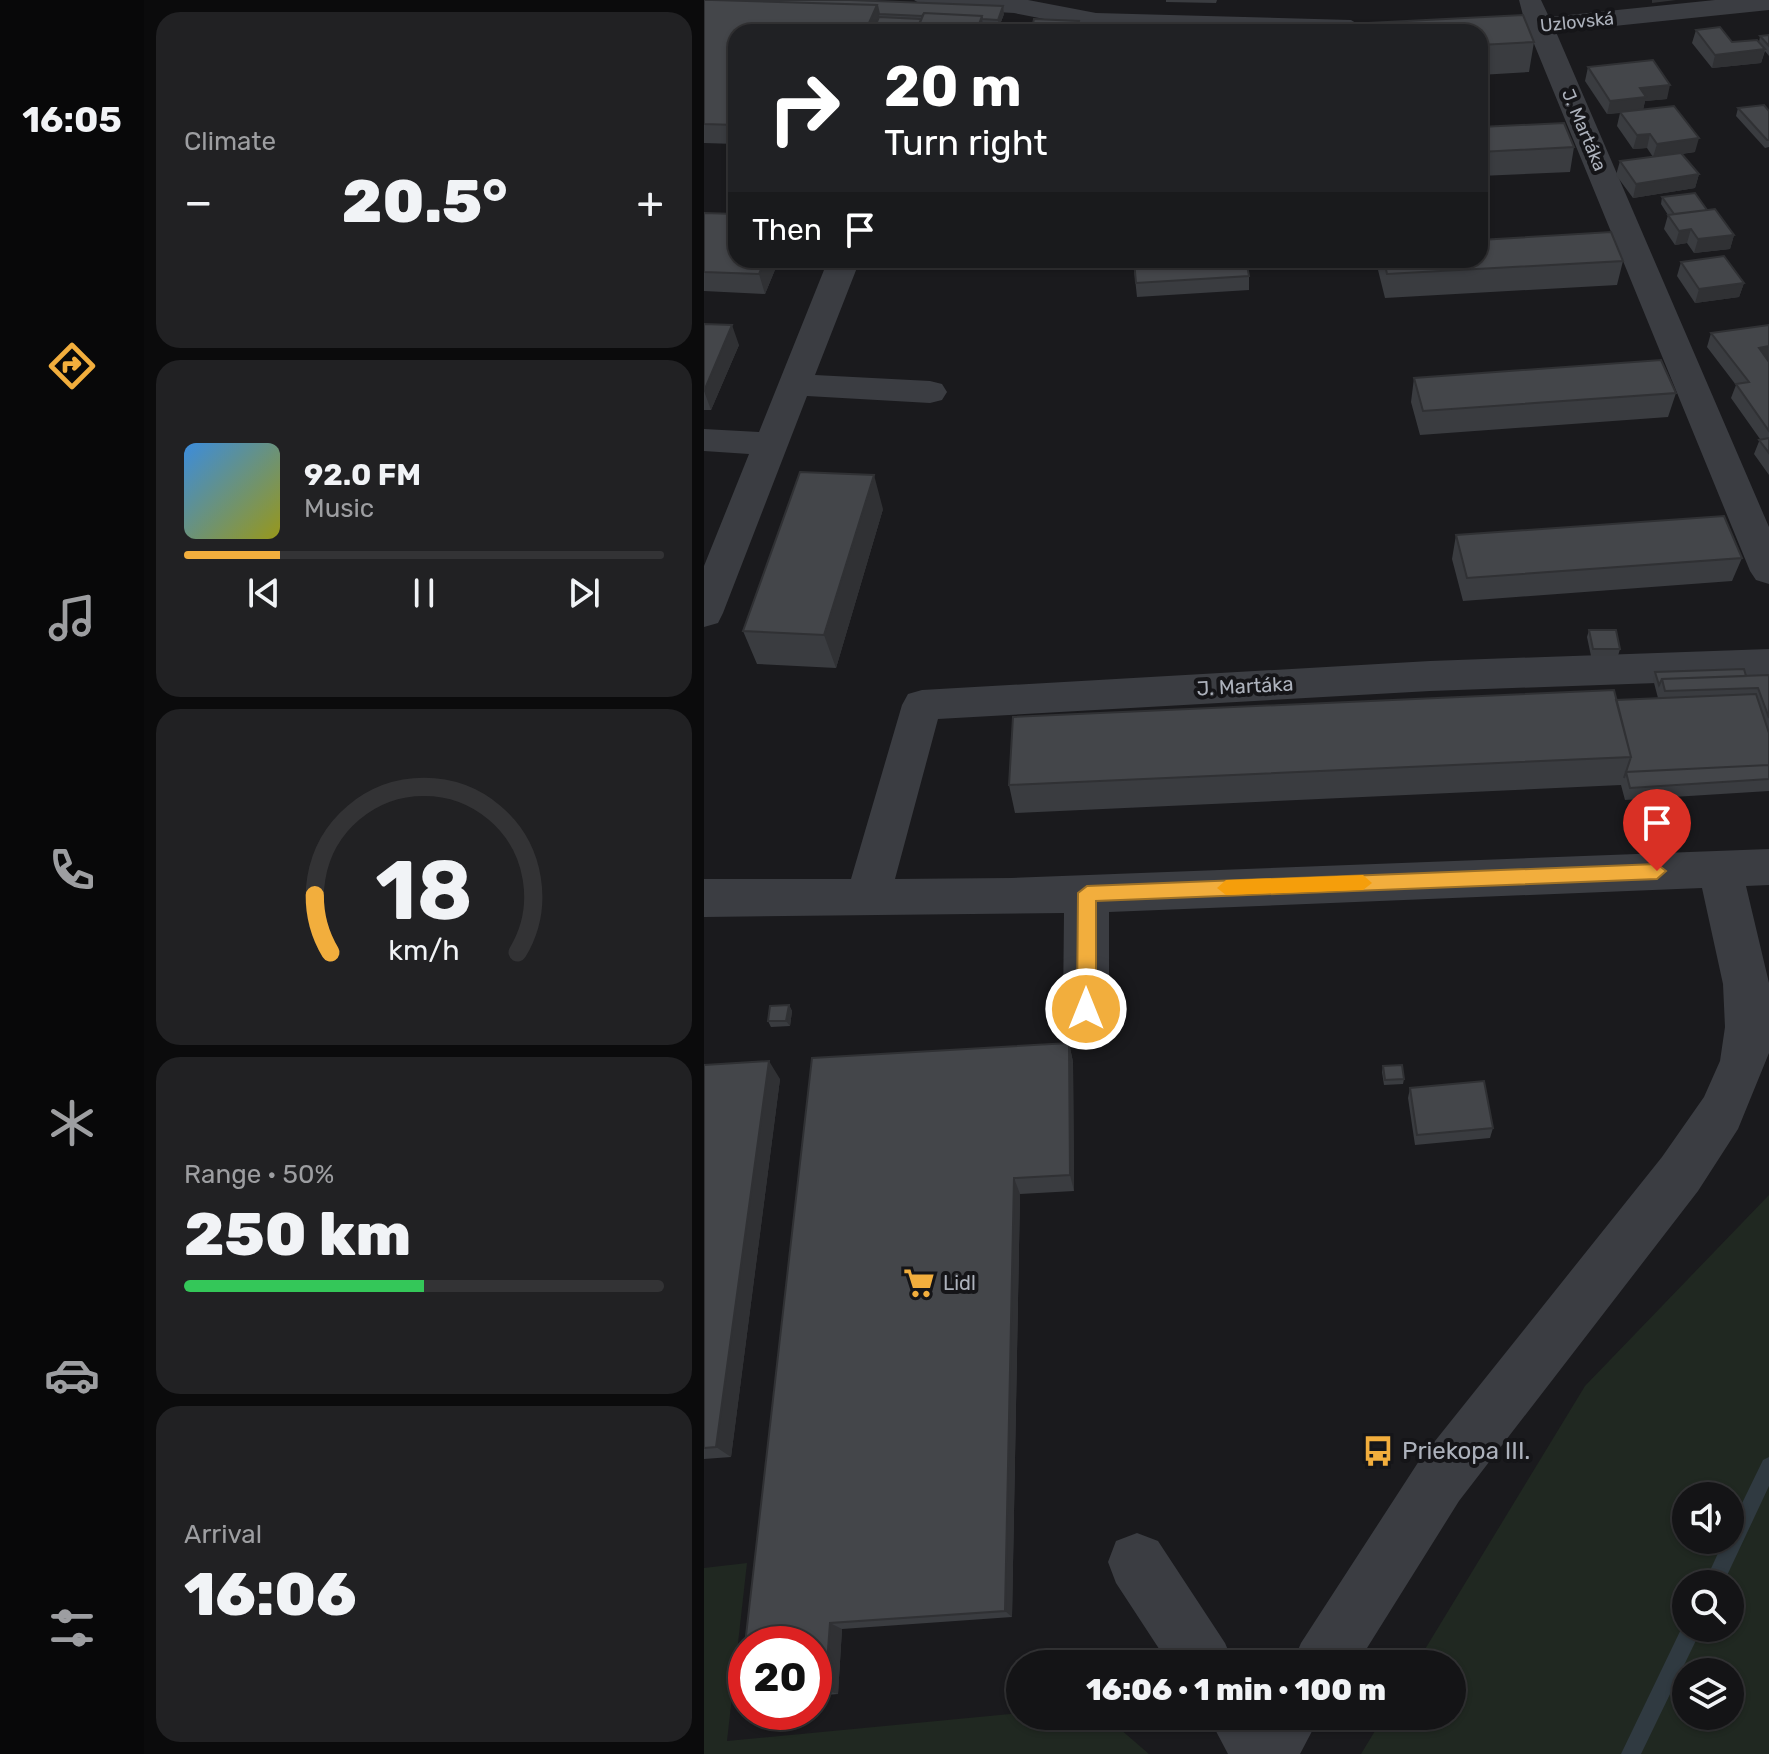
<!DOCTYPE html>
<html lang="en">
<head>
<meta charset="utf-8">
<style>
	:root { --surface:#141416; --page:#212123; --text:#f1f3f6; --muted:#9d9ea1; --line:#333335; --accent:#f2ae3d }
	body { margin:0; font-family:Rubik,sans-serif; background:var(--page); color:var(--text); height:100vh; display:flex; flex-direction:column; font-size:30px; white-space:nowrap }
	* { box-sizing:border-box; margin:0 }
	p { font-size:26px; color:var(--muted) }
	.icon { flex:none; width:44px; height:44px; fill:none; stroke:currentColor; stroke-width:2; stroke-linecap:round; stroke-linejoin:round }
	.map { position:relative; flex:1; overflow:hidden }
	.side { display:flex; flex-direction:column; gap:12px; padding:12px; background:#0b0b0c; width:560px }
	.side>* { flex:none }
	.top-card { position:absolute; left:24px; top:24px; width:760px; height:244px; border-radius:24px; box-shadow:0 2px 6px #0004,0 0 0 2px var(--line); background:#202124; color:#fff; overflow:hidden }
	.fabs { position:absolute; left:968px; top:1482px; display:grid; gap:16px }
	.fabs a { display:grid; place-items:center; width:72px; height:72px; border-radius:50%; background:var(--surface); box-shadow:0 2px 6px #0004,0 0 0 2px var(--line); font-size:40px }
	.speed { position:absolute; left:24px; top:1626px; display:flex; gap:16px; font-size:40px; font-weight:700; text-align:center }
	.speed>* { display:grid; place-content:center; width:104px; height:104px; border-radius:50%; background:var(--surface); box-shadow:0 2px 6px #0004,0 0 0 2px var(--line); line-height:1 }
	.speed .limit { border:12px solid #d22; background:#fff; color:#111 }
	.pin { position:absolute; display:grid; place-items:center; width:68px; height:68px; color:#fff; margin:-82px -34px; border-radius:50% 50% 50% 0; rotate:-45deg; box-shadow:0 0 8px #0007 }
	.pin .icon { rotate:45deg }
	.me { position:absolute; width:88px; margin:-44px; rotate:0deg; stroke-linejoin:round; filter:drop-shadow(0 0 6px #0008) }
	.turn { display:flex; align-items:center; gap:28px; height:168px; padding:0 24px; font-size:36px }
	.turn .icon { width:104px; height:104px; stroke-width:2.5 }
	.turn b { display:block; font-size:56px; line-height:68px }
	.then { display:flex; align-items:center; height:76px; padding:0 24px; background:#0003; gap:16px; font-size:30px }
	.big { font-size:60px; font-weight:800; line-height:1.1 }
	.side .widget { flex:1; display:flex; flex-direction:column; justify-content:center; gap:12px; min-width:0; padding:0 28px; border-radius:24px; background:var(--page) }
	.side .dial { align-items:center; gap:0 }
	.dial svg { height:208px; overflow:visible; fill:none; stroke:var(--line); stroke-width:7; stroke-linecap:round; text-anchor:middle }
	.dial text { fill:var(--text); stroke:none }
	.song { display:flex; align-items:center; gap:24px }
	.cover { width:96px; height:96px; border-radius:12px; background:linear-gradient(135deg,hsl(210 70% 55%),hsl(60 70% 35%)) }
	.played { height:8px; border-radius:4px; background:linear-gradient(90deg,var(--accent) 20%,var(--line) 20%) }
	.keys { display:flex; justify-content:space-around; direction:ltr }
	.heat { display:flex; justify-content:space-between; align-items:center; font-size:44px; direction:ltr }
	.charge { height:12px; border-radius:6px; background:linear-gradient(90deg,#34c759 50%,var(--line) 0) }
	.trip { position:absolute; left:302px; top:1650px; width:460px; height:80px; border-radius:40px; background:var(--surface); box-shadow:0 2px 6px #0004,0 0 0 2px var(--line); font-weight:800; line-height:80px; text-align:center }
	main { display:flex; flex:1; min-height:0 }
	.tabs { display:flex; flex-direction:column; width:144px; justify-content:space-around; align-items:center; background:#080809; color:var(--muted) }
	.tabs .icon { width:56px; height:56px }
	.tabs .active { color:var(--accent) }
	.tabs b { font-size:36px; color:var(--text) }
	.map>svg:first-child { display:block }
	.green { fill:#202821; fill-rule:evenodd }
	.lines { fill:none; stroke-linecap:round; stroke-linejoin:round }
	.stream { fill:#303a41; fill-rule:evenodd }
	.minor { fill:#3b3d42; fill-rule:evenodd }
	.wall { fill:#3a3c40 }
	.shaded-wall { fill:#303134 }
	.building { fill:#44464a; stroke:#303134; stroke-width:2 }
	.route { fill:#f2ae3d; stroke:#9d7128; stroke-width:2 }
	.slow { fill:#f59e0b }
	.labels { text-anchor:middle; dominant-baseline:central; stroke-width:8; stroke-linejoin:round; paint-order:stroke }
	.far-street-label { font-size:18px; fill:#adb2bc; stroke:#151518 }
	.street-label { font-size:20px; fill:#adb2bc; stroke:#151518 }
	.poi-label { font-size:20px; fill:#adb2bc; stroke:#151518; text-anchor:start }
	.near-poi-label { font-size:24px; fill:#adb2bc; stroke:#151518; text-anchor:start }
</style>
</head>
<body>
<main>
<nav class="tabs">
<b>16:05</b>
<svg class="icon active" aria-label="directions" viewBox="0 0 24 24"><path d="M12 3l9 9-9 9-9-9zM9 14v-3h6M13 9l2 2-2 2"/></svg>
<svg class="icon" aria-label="music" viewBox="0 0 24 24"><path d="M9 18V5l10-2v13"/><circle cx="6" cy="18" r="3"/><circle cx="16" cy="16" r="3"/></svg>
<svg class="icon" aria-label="phone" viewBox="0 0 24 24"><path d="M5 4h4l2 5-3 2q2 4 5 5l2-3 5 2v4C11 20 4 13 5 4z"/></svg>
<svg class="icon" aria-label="climate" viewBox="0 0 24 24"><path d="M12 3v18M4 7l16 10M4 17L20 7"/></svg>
<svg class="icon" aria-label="car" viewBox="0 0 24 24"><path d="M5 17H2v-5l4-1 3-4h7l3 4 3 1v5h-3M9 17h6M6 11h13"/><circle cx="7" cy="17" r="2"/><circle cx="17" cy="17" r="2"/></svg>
<svg class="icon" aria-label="filters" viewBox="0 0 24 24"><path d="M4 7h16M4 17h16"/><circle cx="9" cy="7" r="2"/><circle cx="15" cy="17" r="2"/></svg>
</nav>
<section class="side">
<div class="widget"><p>Climate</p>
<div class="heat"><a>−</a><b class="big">20.5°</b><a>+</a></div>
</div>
<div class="widget">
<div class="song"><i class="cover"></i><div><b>92.0 FM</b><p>Music</p></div></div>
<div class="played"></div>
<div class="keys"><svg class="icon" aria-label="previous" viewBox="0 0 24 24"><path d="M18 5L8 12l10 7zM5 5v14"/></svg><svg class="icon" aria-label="pause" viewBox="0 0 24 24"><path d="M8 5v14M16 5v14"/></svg><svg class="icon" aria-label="next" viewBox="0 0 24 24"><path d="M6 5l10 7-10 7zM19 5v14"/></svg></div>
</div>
<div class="widget dial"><svg viewBox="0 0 100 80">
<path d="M14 69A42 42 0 1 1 86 69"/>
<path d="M14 69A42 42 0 0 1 8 47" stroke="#f2ae3d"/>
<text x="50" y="56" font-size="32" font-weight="700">18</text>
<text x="50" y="72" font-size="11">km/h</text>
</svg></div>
<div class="widget"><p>Range · 50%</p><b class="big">250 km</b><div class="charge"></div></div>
<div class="widget"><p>Arrival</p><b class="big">16:06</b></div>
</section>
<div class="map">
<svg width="1065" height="1754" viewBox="0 0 1065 1754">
	<rect width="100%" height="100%" fill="#1a1a1d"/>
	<path class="green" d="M 1065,1195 L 1065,1754 L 657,1754 L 680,1716 L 748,1716 L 748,1664 L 712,1664 L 881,1386 ZM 982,1496 L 1026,1496 L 1026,1540 L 982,1540 ZM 982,1584 L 1026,1584 L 1026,1628 L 982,1628 ZM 982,1672 L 1026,1672 L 1026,1716 L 982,1716 Z
		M 43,1563 L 23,1741 L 316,1713 L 316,1716 L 401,1716 L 445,1754 L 0,1754 L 0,1568 Z"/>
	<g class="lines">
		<path class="stream" d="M 1065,1457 L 1065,1486 L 1019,1584 L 1000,1584 L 1020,1540 L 1026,1540 L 1026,1528 L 1059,1460 Z
			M 981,1621 L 982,1628 L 998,1628 L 937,1754 L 917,1754 Z"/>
		<path class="minor" d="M 210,0 L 324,0 L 392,13 L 647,20 L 660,28 L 657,32 L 392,29 L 310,13 L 223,8 Z
			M 815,0 L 837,0 L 845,17 L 1011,0 L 1065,0 L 1065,10 L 852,32 L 1065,527 L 1065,584 L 1052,580 L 1046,571 L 826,34 L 776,36 L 776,32 L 754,32 L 751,28 L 764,20 L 820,19 Z
			M 124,260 L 156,260 L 111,375 L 226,381 L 238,384 L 243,392 L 238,400 L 226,403 L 103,396 L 19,613 L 14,623 L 0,627 L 0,566 L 45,454 L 0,451 L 0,429 L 55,432 Z
			M 311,260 L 343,260 L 337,270 L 315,270 Z
			M 1065,649 L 1065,679 L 726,691 L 234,719 L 191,879 L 307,878 L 1065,849 L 1065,885 L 1042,886 L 1065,983 L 1065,1053 L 1034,1129 L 994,1191 L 755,1501 L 653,1664 L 588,1664 L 597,1643 L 715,1461 L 958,1157 L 1000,1097 L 1016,1061 L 1021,1027 L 1019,984 L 998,888 L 405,912 L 405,1009 L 399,1024 L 382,1030 L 365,1024 L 359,1009 L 360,913 L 0,917 L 0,879 L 147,879 L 198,705 L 204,694 L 218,690 L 726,661 Z
			M 433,1533 L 454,1541 L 521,1643 L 530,1664 L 465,1664 L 412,1583 L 404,1562 L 412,1541 Z
			M 504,1716 L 616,1716 L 596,1754 L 524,1754 Z"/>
	</g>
	<path class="wall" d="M 0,0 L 300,14 L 295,27 L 279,26 L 279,32 L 32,32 L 32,144 L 0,143 Z
		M 462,0 L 513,0 L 512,3 L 462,2 Z
		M 992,30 L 1028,42 L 1055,42 L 1056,36 L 1065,35 L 1065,56 L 1061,51 L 1057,63 L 1008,68 L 988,43 Z
		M 776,32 L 830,42 L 825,72 L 776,75 Z
		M 884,67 L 963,99 L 941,101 L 939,110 L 991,152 L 978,154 L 995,174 L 991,188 L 929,198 L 912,175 L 916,161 L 949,157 L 943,148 L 929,149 L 913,126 L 916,113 L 903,114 L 881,81 Z
		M 1034,108 L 1065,111 L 1065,147 L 1061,148 L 1032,116 Z
		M 776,127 L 870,147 L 866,172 L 776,176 Z
		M 958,197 L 1003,210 L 1030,235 L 1026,249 L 990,253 L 983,243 L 971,245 L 960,229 L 964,215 L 957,204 Z
		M 0,213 L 75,260 L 61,294 L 0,291 Z
		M 429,260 L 545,276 L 545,290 L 433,297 Z
		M 674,260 L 776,260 L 919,261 L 913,285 L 681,298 L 674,270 Z
		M 977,262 L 1040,283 L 1035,297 L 991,303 L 973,276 Z
		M 0,324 L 35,345 L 7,410 L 0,410 Z
		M 1065,325 L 1065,360 L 1063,360 L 1065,362 L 1065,475 L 1050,454 L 1056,439 L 1027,398 L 1032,385 L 1003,347 L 1007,333 Z
		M 710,378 L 972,393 L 964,417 L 716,435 L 707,402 Z
		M 179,509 L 132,668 L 53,664 L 39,631 Z
		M 752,535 L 1038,558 L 1028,581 L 759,601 L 748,559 Z
		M 885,630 L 916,649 L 914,656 L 887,656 L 883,637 Z
		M 951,672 L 1042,676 L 1065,675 L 1065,791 L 921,800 L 917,785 L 311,813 L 305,785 L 912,700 L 954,698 L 949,679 Z
		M 85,1005 L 88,1011 L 86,1026 L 67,1027 L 64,1021 Z
		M 365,1043 L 369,1062 L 370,1191 L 316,1194 L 308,1617 L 138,1629 L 134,1694 L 110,1696 L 110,1644 Z
		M 0,1065 L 76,1079 L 27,1457 L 0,1459 Z
		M 679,1066 L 700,1079 L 699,1084 L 680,1085 L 678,1072 Z
		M 706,1088 L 789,1128 L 786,1138 L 711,1145 L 704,1098 Z"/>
	<path class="shaded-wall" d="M 948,0 L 972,0 L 948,3 Z
		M 173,5 L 177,24 L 173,32 L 161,32 Z
		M 299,6 L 300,14 L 295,27 L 294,20 Z
		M 278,16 L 279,29 L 279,32 L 272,32 Z
		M 1061,49 L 1057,63 L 1008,68 L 1011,55 Z
		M 966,85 L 963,99 L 941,101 L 939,110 L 903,114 L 906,101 L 936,88 Z
		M 946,134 L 943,148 L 929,149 L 933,135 Z
		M 995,138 L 991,152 L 949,157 L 953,144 Z
		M 995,174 L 991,188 L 929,198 L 932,184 Z
		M 987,229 L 983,243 L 971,245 L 975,231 Z
		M 1030,235 L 1026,249 L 990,253 L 994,239 Z
		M 61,260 L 75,260 L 61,294 L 55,274 Z
		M 1040,283 L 1035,297 L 991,303 L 995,289 Z
		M 28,325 L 35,345 L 7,410 L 0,391 Z
		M 1065,346 L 1065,360 L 1050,362 L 1055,348 Z
		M 170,475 L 179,509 L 132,668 L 120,635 Z
		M 85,1005 L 88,1011 L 86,1026 L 82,1021 Z
		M 365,1043 L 369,1062 L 370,1191 L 366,1175 Z
		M 65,1061 L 76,1079 L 27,1457 L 12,1447 Z
		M 310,1178 L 316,1194 L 308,1617 L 301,1611 Z
		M 126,1623 L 138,1629 L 134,1694 L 121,1690 Z"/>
	<path class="building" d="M 0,0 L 9,0 L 173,5 L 161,32 L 32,32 L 32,125 L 0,124 Z
		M 9,0 L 146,0 L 299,6 L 294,20 L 278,19 L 278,16 L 220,13 L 218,16 L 175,14 L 173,5 Z
		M 220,13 L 278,16 L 272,32 L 212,32 Z
		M 819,15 L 830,42 L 776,45 L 776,32 L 508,32 L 508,31 Z
		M 175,17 L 217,19 L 212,32 L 169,32 Z
		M 330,19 L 375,21 L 372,32 L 327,32 Z
		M 1016,27 L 1028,42 L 1053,40 L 1061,49 L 1011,55 L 992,30 Z
		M 1065,35 L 1065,46 L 1056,36 Z
		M 949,60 L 966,85 L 936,88 L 942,97 L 906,101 L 884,67 Z
		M 1060,105 L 1065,111 L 1065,140 L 1063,140 L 1034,108 Z
		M 970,106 L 995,138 L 953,144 L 946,134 L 933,135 L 916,112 Z
		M 860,123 L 870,147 L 776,152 L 776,127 Z
		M 977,153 L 995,174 L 932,184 L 916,161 Z
		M 991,193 L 1003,210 L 970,214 L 958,197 Z
		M 1011,209 L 1030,235 L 994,239 L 987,229 L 975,231 L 964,215 Z
		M 0,213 L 32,214 L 32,260 L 61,260 L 55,274 L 0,272 Z
		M 907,232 L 919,261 L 683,274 L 680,260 L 776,260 L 776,240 Z
		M 1020,256 L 1040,283 L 995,289 L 977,262 Z
		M 430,260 L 542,260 L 545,276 L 432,283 Z
		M 0,324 L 28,325 L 0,391 Z
		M 1065,325 L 1065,346 L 1055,348 L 1065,362 L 1065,431 L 1032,384 L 1045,382 L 1007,333 Z
		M 957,360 L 972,393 L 719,411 L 710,378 Z
		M 1065,438 L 1065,453 L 1055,440 Z
		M 96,472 L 170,475 L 120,635 L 39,631 Z
		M 1020,516 L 1038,558 L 763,578 L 752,535 Z
		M 885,630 L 912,630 L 916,649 L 889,649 Z
		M 1040,669 L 1042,676 L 958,679 L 955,685 L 951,672 Z
		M 1065,675 L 1065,718 L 1054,688 L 961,691 L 958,679 Z
		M 910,690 L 927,757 L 305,785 L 309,717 Z
		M 1052,694 L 1065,733 L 1065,765 L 922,772 L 920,778 L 927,757 L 912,700 Z
		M 1065,765 L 1065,779 L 926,788 L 922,772 Z
		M 85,1005 L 82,1021 L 64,1021 L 66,1006 Z
		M 365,1043 L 366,1175 L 310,1178 L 301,1611 L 126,1623 L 121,1690 L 110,1691 L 110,1644 L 42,1644 L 42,1696 L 35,1697 L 108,1058 Z
		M 65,1061 L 12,1447 L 0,1448 L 0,1065 Z
		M 698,1065 L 700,1079 L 681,1080 L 679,1066 Z
		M 780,1081 L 789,1128 L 713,1135 L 706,1088 Z"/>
	<path class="route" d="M 953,864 L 962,871 L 953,879 L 392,901 L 392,1009 L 382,1018 L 373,1009 L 374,893 L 383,886 Z"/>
	<path class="slow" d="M 659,875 L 668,883 L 659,890 L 522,895 L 513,888 L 522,880 Z"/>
	<defs>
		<symbol id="supermarket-bare" viewBox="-9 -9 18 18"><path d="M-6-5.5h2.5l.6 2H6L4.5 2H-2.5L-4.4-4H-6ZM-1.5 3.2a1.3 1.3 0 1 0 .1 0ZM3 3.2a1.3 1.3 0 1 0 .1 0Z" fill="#f2ae3d" stroke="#151518" stroke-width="2.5" paint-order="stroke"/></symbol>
		<symbol id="bus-bare" viewBox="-9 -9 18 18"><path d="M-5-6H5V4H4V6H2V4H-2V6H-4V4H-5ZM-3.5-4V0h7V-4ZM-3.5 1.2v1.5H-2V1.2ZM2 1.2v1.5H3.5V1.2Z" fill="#f2ae3d" stroke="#151518" stroke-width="2.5" paint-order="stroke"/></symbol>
	</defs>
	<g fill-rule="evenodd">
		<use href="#supermarket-bare" x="193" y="1261" width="44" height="44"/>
		<use href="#bus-bare" x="652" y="1429" width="44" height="44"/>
	</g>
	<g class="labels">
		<g class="far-street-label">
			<text transform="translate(873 22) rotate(-6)">Uzlovská</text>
			<text transform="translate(880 130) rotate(67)">J. Martáka</text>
		</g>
		<g class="street-label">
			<text transform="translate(541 686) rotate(-3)">J. Martáka</text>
		</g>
		<g class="poi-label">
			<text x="239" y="1283">Lidl</text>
		</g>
		<g class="near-poi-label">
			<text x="698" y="1451">Priekopa III.</text>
		</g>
	</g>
</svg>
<div class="fabs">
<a><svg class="icon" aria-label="sound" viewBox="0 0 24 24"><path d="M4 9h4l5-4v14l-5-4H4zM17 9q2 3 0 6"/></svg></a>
<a><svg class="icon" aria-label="search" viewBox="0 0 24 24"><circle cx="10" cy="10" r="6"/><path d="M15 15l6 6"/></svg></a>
<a><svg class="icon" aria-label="layers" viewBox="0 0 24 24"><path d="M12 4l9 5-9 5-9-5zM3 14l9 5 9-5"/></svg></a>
</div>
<div class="speed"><div class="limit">20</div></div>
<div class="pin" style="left:953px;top:871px;background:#d93025"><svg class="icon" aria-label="arrive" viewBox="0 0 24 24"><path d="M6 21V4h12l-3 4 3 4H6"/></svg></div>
<svg class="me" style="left:382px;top:1009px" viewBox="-20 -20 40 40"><circle r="17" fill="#f2ae3d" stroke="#fff" stroke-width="3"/><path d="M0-11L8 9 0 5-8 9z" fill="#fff"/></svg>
<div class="trip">16:06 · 1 min · 100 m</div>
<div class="top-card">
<div class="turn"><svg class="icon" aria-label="right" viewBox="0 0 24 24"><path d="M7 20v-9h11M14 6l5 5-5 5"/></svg><div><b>20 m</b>Turn right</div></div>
<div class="then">Then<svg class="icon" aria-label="arrive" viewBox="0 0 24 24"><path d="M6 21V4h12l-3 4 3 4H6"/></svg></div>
</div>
</div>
</main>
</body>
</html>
